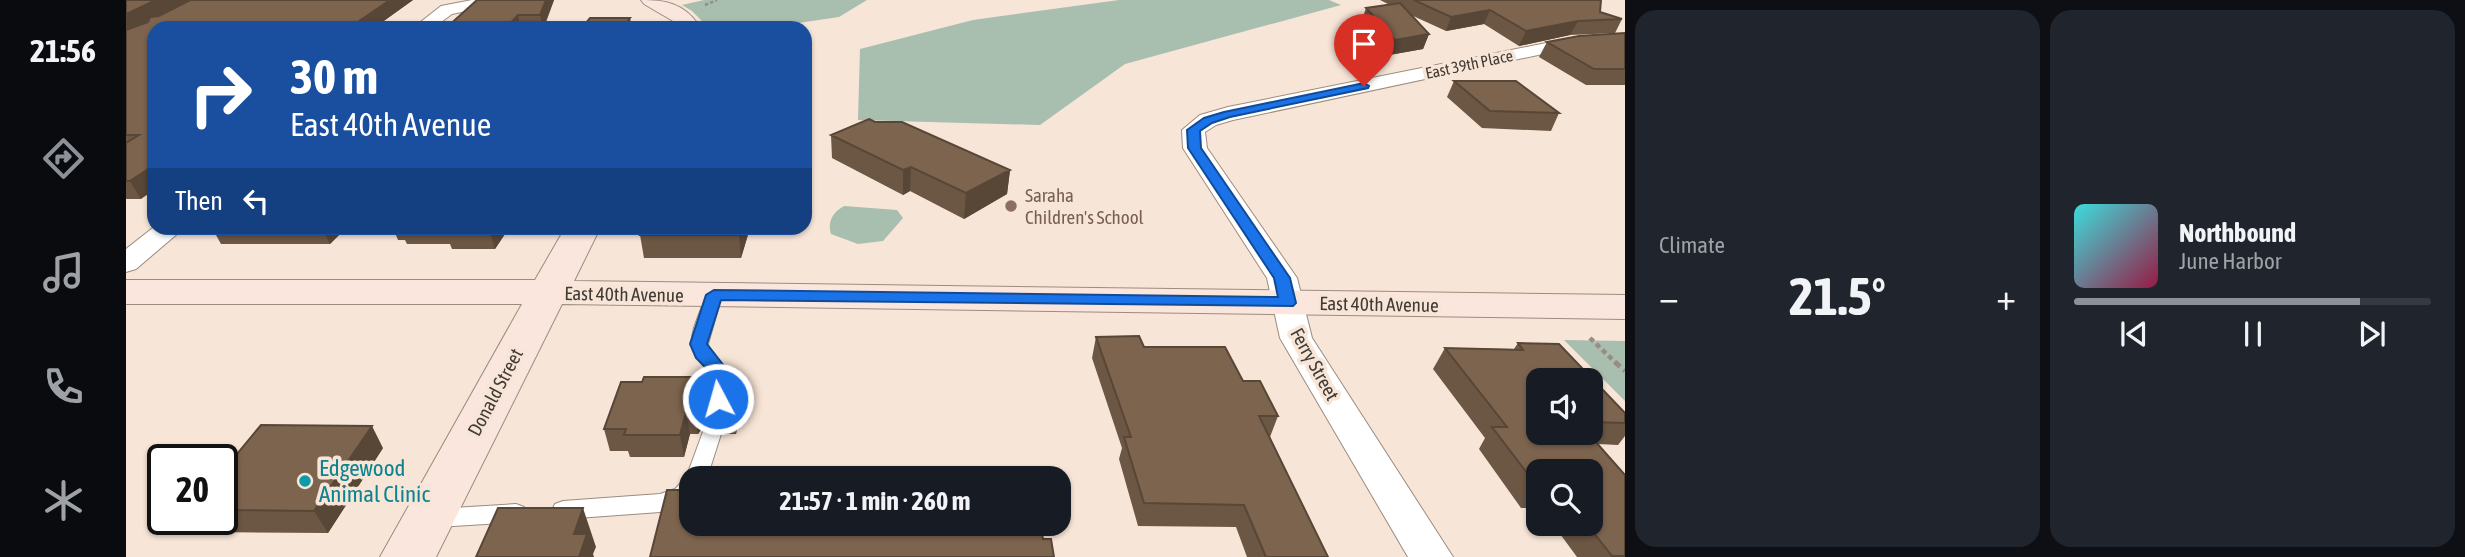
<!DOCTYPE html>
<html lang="en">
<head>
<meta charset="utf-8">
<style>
	:root { --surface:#171b24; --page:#20242c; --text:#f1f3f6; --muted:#9ea1a6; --line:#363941; --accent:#8c9099 }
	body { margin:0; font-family:"Asap Condensed",sans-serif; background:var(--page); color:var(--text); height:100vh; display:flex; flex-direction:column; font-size:26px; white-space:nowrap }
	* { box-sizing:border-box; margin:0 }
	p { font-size:23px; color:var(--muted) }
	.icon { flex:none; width:38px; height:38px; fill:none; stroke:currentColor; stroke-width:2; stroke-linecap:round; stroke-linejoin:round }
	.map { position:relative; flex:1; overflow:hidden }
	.panel { display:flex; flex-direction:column; gap:10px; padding:10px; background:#0d0f14; width:840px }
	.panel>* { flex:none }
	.guide { position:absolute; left:21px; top:21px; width:665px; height:214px; border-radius:21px; box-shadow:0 2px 5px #0004; background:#1a4fa0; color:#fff; overflow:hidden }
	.controls { position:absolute; left:1400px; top:368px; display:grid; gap:14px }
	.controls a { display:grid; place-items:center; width:77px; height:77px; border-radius:14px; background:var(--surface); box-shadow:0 2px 5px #0004; font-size:35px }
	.speed { position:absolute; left:21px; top:444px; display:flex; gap:14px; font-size:35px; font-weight:700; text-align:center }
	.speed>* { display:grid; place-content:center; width:91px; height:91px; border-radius:50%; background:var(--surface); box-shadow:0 2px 5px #0004; line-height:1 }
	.speed .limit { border:4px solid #111; border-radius:10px; background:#fff; color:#111 }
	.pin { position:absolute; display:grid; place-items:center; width:60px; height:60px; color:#fff; margin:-72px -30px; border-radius:50% 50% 50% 0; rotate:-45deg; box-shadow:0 0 7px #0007 }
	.pin .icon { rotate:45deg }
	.me { position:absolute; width:77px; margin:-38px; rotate:354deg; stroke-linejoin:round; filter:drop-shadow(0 0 5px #0008) }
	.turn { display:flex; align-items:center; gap:24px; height:147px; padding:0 28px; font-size:32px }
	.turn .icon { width:91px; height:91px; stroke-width:2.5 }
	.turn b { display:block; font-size:49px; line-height:60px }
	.then { display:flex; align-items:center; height:66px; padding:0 28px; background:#0003; gap:14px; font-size:26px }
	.big { font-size:52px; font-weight:700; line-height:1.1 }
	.panel .card { flex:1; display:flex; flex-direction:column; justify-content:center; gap:10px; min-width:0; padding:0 24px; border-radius:21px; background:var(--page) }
	.song { display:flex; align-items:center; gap:21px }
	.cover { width:84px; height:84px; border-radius:10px; background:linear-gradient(135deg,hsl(180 70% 55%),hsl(340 70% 35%)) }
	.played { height:7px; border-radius:4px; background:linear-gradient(90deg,var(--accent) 80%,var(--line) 80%) }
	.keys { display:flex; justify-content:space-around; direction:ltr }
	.heat { display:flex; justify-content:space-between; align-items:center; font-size:38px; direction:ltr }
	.panel .tiles { flex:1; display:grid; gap:10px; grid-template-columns:repeat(2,1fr) }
	.trip { position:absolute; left:553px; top:466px; width:392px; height:70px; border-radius:21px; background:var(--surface); box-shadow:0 2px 5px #0004; font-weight:700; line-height:70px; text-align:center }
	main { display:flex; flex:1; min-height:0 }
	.tab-bar { display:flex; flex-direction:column; width:126px; justify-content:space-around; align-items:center; background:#090b0e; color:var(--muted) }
	.tab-bar .icon { width:49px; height:49px }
	.tab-bar .active { color:var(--accent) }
	.tab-bar b { font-size:32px; color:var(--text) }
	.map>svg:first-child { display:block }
	.green { fill:#a8beaf }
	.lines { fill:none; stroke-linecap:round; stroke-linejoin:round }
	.lane-casing { stroke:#9c8c7e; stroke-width:2 }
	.street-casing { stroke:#9c8c7e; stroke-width:2 }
	.secondary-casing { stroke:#9c8c7e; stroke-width:2 }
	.path-far2 { stroke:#998c82; stroke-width:2.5; stroke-dasharray:3.5 2; stroke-linecap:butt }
	.path-far1 { stroke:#998c82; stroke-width:4.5; stroke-dasharray:5 3.5; stroke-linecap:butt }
	.path { stroke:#998c82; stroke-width:5; stroke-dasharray:7 4.5; stroke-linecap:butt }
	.lane { fill:#fff; fill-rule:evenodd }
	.street { fill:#fff; fill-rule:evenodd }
	.secondary { fill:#fbe6dd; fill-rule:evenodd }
	.wall { fill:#6c5644; fill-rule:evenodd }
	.shaded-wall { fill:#584637 }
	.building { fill:#7d644f; stroke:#584637; stroke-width:2 }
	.route { fill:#1a73e8; stroke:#114b97; stroke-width:2 }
	.education-dot { fill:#8d6e63; stroke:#f7e5d7; stroke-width:2.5 }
	.culture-dot { fill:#0f9aa8; stroke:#f7e5d7; stroke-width:2.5 }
	.labels { text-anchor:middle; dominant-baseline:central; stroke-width:7; stroke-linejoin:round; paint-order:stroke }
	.far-street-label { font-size:16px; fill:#423b35; stroke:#f7e5d7 }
	.education-label { font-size:19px; fill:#785e54; stroke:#f7e5d7; text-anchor:start }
	.street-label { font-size:19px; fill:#423b35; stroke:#f7e5d7 }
	.near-culture-label { font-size:23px; fill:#0d838f; stroke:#f7e5d7; text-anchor:start }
</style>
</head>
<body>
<main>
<nav class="tab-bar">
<b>21:56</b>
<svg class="icon active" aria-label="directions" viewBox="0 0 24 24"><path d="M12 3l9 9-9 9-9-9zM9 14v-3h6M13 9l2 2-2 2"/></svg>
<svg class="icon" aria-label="music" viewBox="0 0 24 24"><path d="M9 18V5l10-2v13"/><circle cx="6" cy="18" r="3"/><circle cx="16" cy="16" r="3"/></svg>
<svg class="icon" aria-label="phone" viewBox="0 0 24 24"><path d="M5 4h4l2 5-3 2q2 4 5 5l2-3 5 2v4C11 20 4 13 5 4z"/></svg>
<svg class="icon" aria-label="climate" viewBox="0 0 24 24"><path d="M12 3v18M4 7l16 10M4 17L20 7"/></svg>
</nav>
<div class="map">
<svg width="1499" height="557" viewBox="0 0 1499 557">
	<rect width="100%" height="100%" fill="#f7e5d7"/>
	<path class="green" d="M 578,0 L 741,0 L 713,17 L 639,28 L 578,28 L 579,24 L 566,11 L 556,5 Z
		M 993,0 L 1203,0 L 1215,5 L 999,64 L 914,125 L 732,120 L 734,49 L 847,20 Z
		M 718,206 L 771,210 L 777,218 L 757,241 L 732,244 L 705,234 C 701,222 707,212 718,206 Z
		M 1438,340 L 1499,341 L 1499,401 Z"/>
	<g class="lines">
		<defs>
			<path id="lane" d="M 588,290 L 596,295 L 582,344 L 584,352 L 602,371 L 601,399 L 599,404 L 585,404 L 583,399 L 584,373 C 554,342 568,332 580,295 Z
				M 585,427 L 592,429 L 595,434 L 581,478 L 565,478 L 565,501 L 534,512 L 437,519 L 429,516 L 426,510 L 429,504 L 437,501 L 534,494 L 549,489 L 560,478 L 578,429 Z
				M 390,504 L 398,507 L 401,513 L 398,519 L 390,522 L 311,527 L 303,524 L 300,518 L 303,512 L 311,509 Z"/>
			<path id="street" d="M 346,0 L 379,0 L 377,3 L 326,14 L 307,28 L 287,28 L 315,6 Z
				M 1499,35 L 1499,45 L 1445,48 L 1107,120 L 1090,125 L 1079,132 L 1081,148 L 1171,278 L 1186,338 L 1327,557 L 1282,557 L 1154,338 L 1141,278 L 1057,148 L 1056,130 L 1074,115 L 1102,107 L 1445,38 Z
				M 28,227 L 58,228 L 10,269 L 0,272 L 0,249 Z"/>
			<path id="secondary" d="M 515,0 C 539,0 557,3 572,24 L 571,28 L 549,28 L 547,21 L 518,4 Z
				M 439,228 L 474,228 L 448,281 L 1499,295 L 1499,319 L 436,304 L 310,557 L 254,557 L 396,304 L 0,304 L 0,280 L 409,280 Z"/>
		</defs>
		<use href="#lane" class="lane-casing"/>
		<use href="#street" class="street-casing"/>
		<use href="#secondary" class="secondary-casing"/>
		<path class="path-far2" d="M 579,5 L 591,0"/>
		<path class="path-far1" d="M 1464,338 L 1491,364"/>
		<path class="path" d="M 1489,362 L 1499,371"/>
		<use href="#lane" class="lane"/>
		<use href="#street" class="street"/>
		<use href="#secondary" class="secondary"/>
	</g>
	<path class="wall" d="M 0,0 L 287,0 L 248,28 L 28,28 L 15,199 L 0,199 ZM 63,0 L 33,16 L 30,17 Z
		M 428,0 L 418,28 L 320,28 Z
		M 1254,0 L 1475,0 L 1474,12 L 1496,19 L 1489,33 L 1444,35 L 1393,46 L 1358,24 L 1320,31 L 1285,15 L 1303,34 L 1297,49 L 1263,55 L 1235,23 L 1240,8 L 1264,5 Z
		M 1499,33 L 1499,85 L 1460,85 L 1413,57 L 1421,42 Z
		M 1328,81 L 1433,113 L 1425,131 L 1356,128 L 1321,97 Z
		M 749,122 L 884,170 L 881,194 L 838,219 L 784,191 L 777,195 L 706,158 L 705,135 Z
		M 86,228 L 220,228 L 204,244 L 95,244 Z
		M 267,228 L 383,228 L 369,249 L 326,249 L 324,244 L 281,244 L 279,240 L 272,240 Z
		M 517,228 L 624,228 L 615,258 L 518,258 L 514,235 Z
		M 970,337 L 1018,347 L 1117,381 L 1152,416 L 1144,437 L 1202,557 L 1121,557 L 1110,527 L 1012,526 L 993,459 L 996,448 L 966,358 Z
		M 1392,343 L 1433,344 L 1499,413 L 1499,436 L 1492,445 L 1472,444 L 1499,475 L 1499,557 L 1451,557 L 1426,523 L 1465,523 L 1465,471 L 1412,471 L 1412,508 L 1395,508 L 1353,449 L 1359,438 L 1307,369 L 1319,348 L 1388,349 ZM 1412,380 L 1465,380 L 1465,432 L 1412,432 Z
		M 580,385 L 616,399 L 610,434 L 597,434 L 593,426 L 584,424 L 576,428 L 572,434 L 564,434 L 558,457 L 504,457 L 502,451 L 484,451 L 478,429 Z
		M 257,448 L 202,533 L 82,532 L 73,520 L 96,520 L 96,472 Z"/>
	<path class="shaded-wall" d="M 30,0 L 64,0 L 0,31 L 0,14 Z
		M 264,0 L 287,0 L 248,28 L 223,28 Z
		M 420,0 L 428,0 L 417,28 L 414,15 Z
		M 1364,10 L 1358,24 L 1320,31 L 1325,17 Z
		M 392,15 L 395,28 L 380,28 Z
		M 504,18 L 506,28 L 497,28 Z
		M 1452,21 L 1444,35 L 1393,46 L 1400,31 Z
		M 1303,34 L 1297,49 L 1263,55 L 1269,40 Z
		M 28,165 L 28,190 L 15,199 L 4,181 Z
		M 785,167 L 784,191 L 777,195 L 777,170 Z
		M 884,170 L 881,194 L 838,219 L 840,193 Z
		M 196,228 L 220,228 L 204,244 Z
		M 364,228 L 383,228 L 369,249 L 363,230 Z
		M 615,228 L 624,228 L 615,258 L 613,235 Z
		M 614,377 L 616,399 L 610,434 L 607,412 Z
		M 581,403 L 584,424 L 576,428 L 572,434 L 568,412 L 572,406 Z
		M 560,412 L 564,434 L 558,457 L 554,435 Z
		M 246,426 L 257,448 L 202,533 L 188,511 Z
		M 457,508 L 470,547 L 467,554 L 468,557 L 453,557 L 448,534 Z"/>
	<path class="building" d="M 0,0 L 30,0 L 0,14 Z
		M 64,0 L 264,0 L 223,28 L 28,28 L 28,165 L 4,181 L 0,181 L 0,143 L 13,135 L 0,135 L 0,30 L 22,22 L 24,17 L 33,16 Z
		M 351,0 L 420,0 L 414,15 L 392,15 L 380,28 L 320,28 Z
		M 1288,0 L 1475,0 L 1474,12 L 1496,19 L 1452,21 L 1400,31 L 1364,10 L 1325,17 Z
		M 1274,3 L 1303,34 L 1269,40 L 1240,8 Z
		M 464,18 L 504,18 L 497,28 L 456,28 Z
		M 1499,33 L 1499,69 L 1468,69 L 1421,42 L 1453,36 Z
		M 1328,81 L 1390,81 L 1433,113 L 1364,111 Z
		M 743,119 L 749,122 L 776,122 L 884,170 L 840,193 L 785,167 L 777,170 L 705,135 Z
		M 320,228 L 364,228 L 363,230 L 319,230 Z
		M 517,228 L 615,228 L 613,235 L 514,235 Z
		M 1013,336 L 1018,347 L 1099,347 L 1117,381 L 1134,381 L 1152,416 L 1133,416 L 1202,557 L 1140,557 L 1118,505 L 1018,503 L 998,437 L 1005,437 L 970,337 Z
		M 1392,343 L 1433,344 L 1499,413 L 1499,423 L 1465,422 L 1465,380 L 1412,380 L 1412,432 L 1461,432 L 1499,475 L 1499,556 L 1486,556 L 1460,523 L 1465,523 L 1465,471 L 1412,471 L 1412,486 L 1411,486 L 1366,427 L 1381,427 L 1319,348 L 1397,350 Z
		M 518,377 L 577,377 L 580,385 L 596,385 L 601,377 L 614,377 L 607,412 L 594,412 L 589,405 L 581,403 L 572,406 L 568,412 L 560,412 L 554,435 L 498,435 L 500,429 L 478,429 L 495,382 L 516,382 Z
		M 135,425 L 246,426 L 188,511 L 96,510 L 96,472 Z
		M 821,471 L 904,471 L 905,478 L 821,478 Z
		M 541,490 L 565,490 L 565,523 L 914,523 L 917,539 L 925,539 L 928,557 L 524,557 Z
		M 372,508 L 457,508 L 448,534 L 461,534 L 453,557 L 350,557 Z"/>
	<path class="route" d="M 1238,83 L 1243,86 L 1242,88 L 1104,117 L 1086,123 L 1074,131 L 1075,148 L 1164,278 L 1170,303 L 1167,306 L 595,300 L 581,344 L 602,371 L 601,399 L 598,403 L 585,403 L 582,399 L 584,372 L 570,358 L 564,344 L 580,295 L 588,290 L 1152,297 L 1148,278 L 1062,148 L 1061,130 L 1078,118 L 1098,112 Z"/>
	<circle class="education-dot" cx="885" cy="206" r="7"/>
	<circle class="culture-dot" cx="179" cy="481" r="7"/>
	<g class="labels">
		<g class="far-street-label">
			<text transform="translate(1343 64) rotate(-12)">East 39th Place</text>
		</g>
		<g class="education-label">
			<text x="899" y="195">Saraha<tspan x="899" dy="22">Children's School</tspan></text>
		</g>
		<g class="street-label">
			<text transform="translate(498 294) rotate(1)">East 40th Avenue</text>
			<text transform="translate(1253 304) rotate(1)">East 40th Avenue</text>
			<text transform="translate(1189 364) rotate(61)">Ferry Street</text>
			<text transform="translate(369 392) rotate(-62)">Donald Street</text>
		</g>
		<g class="near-culture-label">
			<text x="193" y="468">Edgewood<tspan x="193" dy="26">Animal Clinic</tspan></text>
		</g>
	</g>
</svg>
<div class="controls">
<a><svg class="icon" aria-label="sound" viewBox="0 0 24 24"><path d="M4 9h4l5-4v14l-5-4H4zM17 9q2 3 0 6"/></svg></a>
<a><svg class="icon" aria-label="search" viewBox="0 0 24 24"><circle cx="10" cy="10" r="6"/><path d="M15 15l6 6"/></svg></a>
</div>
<div class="speed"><div class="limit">20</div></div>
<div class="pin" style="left:1238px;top:86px;background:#d93025"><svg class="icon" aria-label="arrive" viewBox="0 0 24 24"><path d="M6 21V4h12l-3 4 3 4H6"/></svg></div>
<svg class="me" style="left:592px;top:399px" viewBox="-20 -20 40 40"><circle r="17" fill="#1a73e8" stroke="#fff" stroke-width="3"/><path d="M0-11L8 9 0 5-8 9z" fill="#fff"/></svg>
<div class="trip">21:57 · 1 min · 260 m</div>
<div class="guide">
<div class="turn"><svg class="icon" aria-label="right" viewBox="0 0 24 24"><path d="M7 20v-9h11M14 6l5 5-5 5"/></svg><div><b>30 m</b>East 40th Avenue</div></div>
<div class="then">Then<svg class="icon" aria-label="left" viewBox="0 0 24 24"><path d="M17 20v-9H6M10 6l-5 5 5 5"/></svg></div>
</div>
</div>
<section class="panel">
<div class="tiles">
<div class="card"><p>Climate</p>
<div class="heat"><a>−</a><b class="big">21.5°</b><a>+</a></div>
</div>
<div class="card">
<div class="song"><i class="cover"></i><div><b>Northbound</b><p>June Harbor</p></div></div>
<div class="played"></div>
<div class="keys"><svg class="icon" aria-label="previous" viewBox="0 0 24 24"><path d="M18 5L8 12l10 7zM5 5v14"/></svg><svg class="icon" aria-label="pause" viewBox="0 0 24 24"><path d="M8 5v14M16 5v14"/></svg><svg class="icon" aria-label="next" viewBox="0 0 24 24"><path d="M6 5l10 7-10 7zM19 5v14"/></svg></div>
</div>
</div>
</section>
</main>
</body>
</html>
